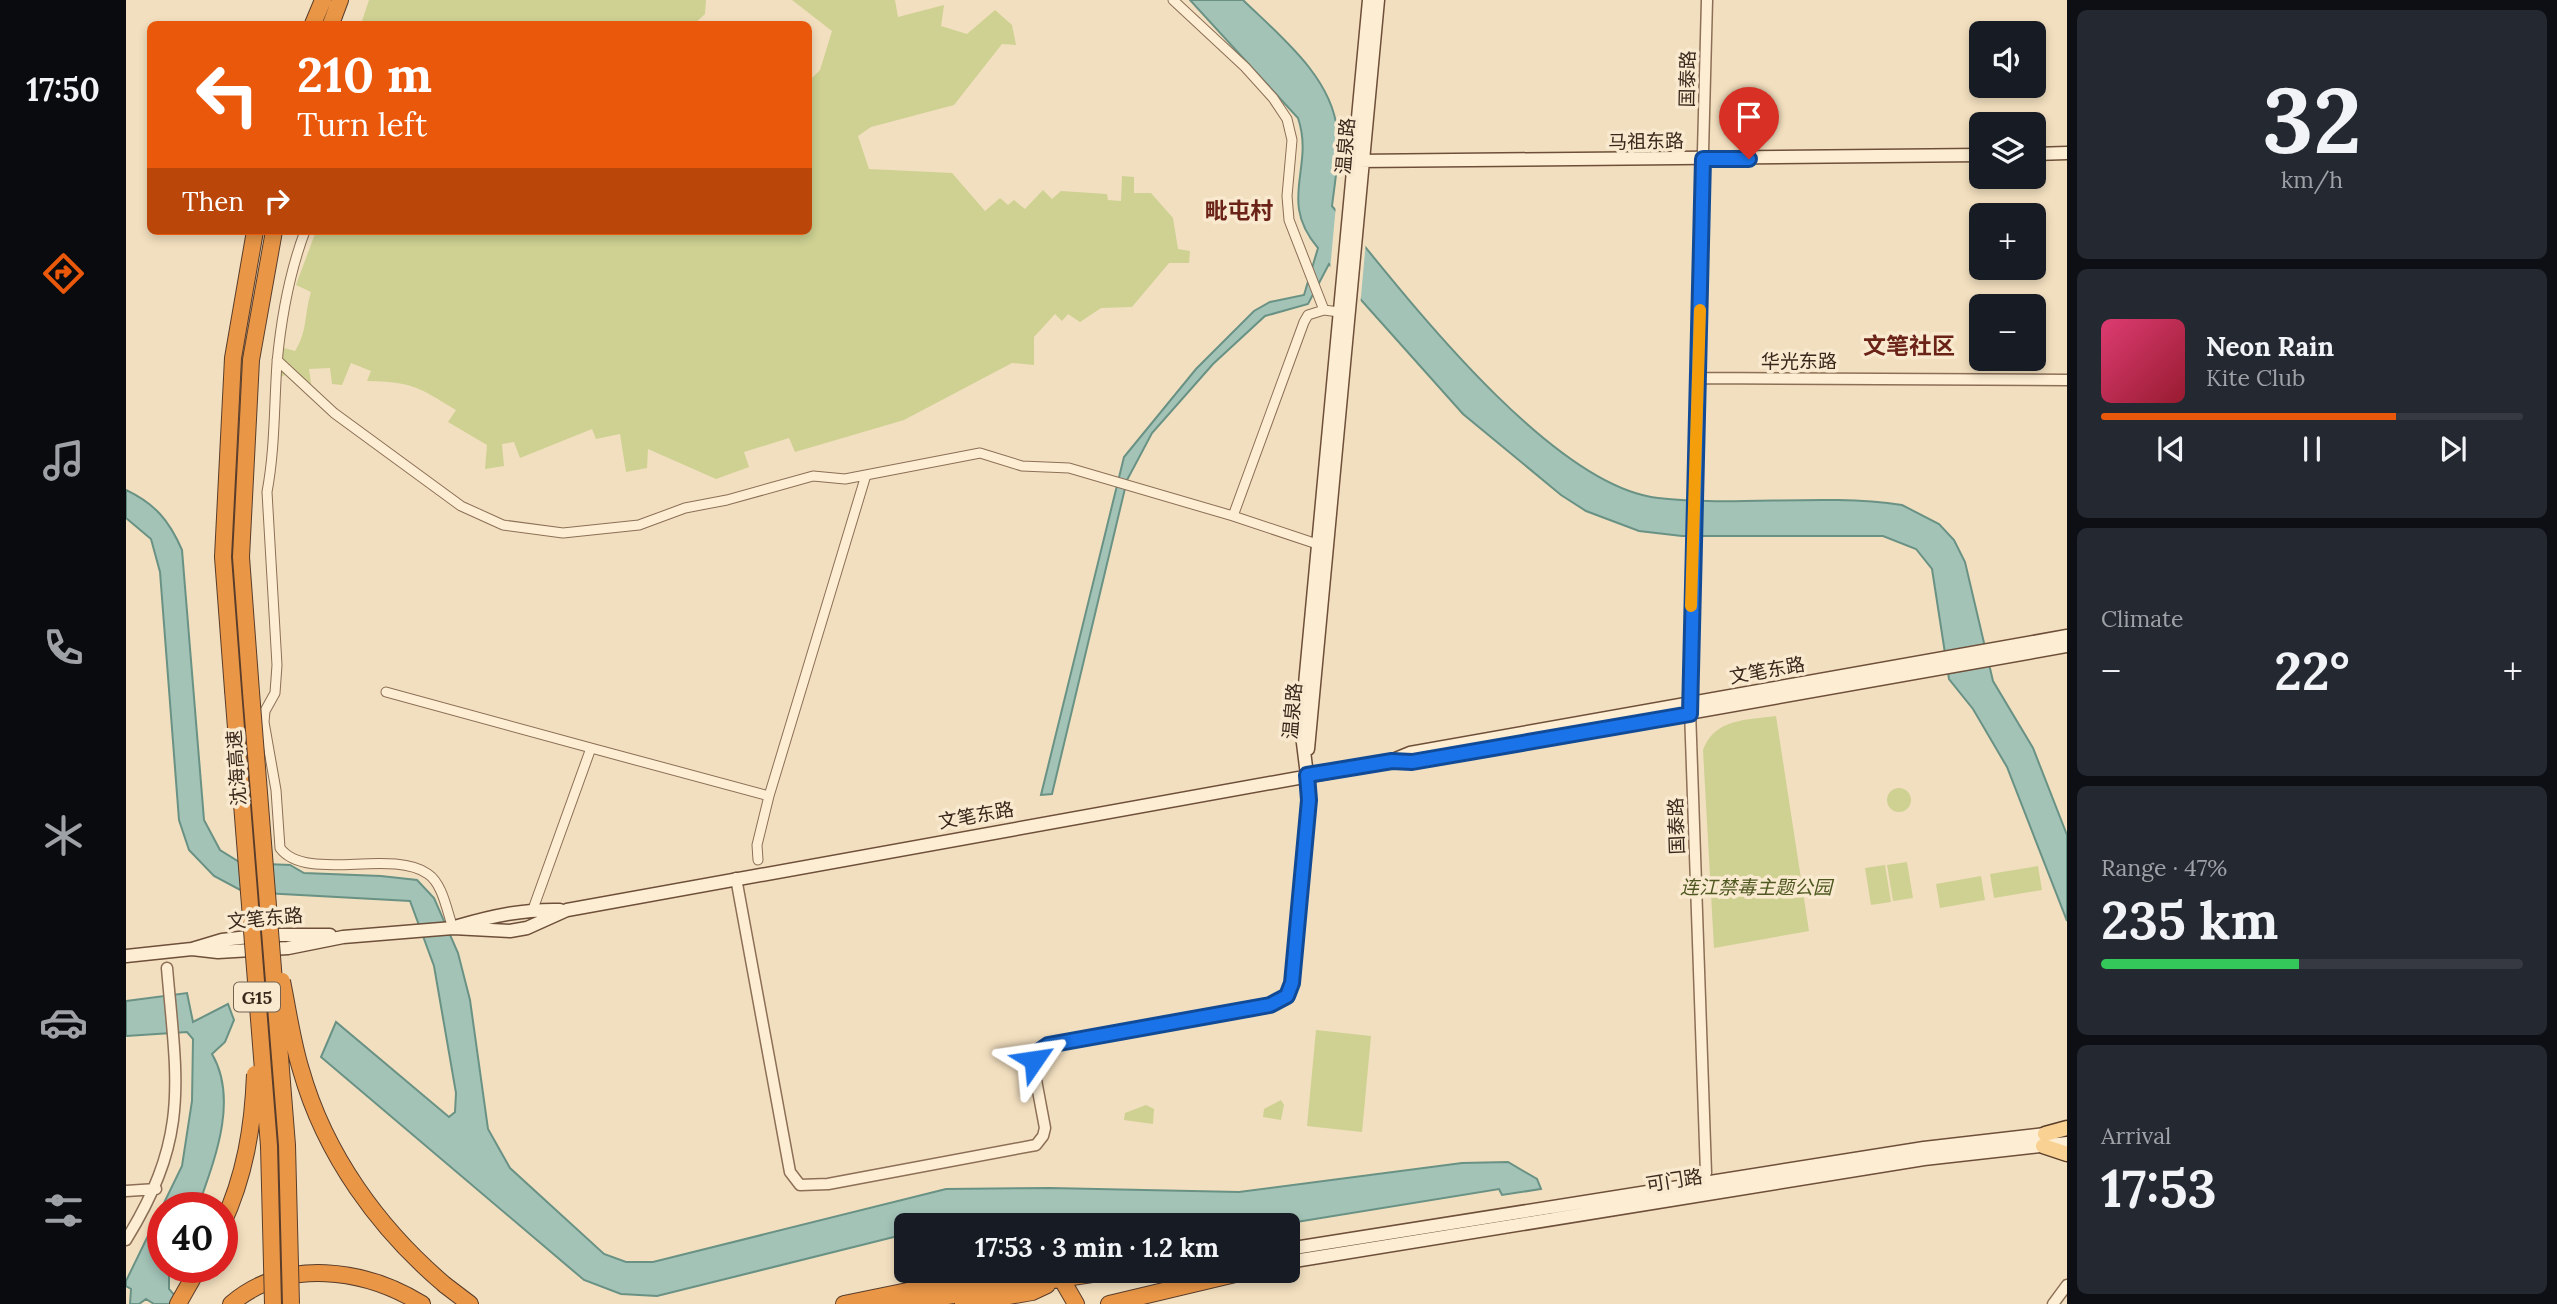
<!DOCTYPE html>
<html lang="en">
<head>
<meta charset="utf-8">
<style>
	:root { --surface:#171b24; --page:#242831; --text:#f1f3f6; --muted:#9ea1a6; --line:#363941; --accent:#ea580c }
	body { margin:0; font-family:Lora,"Noto Sans SC",serif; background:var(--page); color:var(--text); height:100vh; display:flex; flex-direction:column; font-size:26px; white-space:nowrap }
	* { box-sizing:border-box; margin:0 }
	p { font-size:23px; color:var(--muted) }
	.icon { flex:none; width:38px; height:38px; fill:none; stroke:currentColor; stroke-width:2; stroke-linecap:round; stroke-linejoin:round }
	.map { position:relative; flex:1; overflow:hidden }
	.sheet { display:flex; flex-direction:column; gap:10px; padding:10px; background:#0d0f14; width:490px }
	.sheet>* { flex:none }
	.banner { position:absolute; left:21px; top:21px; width:665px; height:214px; border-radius:10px; box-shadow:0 4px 10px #0003; background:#ea580c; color:#fff; overflow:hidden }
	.controls { position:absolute; left:1843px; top:21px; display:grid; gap:14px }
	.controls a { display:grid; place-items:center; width:77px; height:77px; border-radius:10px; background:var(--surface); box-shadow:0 4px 10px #0003; font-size:35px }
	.speed { position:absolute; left:21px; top:1192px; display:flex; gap:14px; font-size:35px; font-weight:700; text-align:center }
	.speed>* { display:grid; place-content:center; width:91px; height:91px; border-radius:50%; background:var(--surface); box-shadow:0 4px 10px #0003; line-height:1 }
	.speed .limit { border:10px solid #d22; background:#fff; color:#111 }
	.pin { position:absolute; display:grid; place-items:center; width:60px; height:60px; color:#fff; margin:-72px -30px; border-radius:50% 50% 50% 0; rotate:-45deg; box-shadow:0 0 7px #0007 }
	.pin .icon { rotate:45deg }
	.me { position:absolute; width:77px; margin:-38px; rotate:58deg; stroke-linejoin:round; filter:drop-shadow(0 0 5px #0008) }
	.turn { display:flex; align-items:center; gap:24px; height:147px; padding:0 35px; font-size:32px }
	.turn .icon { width:91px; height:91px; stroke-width:2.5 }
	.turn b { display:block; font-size:49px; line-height:60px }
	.then { display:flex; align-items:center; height:66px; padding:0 35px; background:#0003; gap:14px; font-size:26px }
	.big { font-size:52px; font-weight:700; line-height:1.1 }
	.sheet .tile { flex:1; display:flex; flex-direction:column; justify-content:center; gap:10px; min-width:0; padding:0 24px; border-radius:10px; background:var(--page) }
	.sheet .dial { align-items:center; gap:0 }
	.dial b { font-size:91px; line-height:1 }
	.song { display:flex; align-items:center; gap:21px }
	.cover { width:84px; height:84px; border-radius:10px; background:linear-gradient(135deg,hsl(340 70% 55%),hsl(350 70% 35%)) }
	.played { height:7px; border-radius:4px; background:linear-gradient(90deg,var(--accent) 70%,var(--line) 70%) }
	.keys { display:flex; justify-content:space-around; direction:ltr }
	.heat { display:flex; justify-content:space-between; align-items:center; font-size:38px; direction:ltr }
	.charge { height:10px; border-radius:5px; background:linear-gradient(90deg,#34c759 47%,var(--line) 0) }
	.trip { position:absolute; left:768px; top:1213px; width:406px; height:70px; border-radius:10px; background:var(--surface); box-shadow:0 4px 10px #0003; font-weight:700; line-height:70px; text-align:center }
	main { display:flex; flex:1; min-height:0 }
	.tabs { display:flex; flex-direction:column; width:126px; justify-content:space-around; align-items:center; background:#090b0e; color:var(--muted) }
	.tabs .icon { width:49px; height:49px }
	.tabs .current { color:var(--accent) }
	.tabs b { font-size:32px; color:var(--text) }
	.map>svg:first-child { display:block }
	.green { fill:#ced192 }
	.water { fill:#a3c3b7; stroke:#699285; stroke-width:2 }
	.pier { fill:#f2dfbf }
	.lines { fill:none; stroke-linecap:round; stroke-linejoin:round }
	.minor-casing { stroke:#8c6f56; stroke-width:11 }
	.tertiary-casing { stroke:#8c6f56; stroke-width:13 }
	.secondary-casing { stroke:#6e4f39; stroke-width:15 }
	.primary-casing { stroke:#593d2a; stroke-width:17 }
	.motorway-casing { stroke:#593d2a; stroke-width:18 }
	.minor { stroke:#fcedd3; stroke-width:9 }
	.tertiary { stroke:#fcedd3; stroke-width:10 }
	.secondary { stroke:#fcedd3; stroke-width:12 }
	.primary { stroke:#f9d193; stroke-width:14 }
	.motorway { stroke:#e99647; stroke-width:16 }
	.motorway-bridge-casing { stroke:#593d2a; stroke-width:18; stroke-linecap:butt }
	.motorway-bridge { stroke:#e99647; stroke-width:16 }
	.route-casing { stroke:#114b97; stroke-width:18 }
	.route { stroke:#1a73e8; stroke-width:12 }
	.slow { stroke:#f59e0b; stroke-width:12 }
	.labels { text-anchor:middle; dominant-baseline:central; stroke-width:7; stroke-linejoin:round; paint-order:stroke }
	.shield { fill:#f8e9cf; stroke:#736252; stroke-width:2 }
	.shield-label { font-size:18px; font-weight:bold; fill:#3a281c }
	.street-label { font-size:19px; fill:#3a281c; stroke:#f8e9cf }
	.park-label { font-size:19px; font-style:italic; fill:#4f5820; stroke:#f8e9cf }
	.quarter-label { font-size:23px; font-weight:bold; fill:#6b2217; stroke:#f8e9cf }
</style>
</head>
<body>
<main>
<nav class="tabs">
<b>17:50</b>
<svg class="icon current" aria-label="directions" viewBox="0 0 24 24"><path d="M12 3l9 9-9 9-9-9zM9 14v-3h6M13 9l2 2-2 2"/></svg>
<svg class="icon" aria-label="music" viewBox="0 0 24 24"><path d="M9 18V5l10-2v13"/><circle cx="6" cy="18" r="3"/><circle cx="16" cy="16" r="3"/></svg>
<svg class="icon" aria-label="phone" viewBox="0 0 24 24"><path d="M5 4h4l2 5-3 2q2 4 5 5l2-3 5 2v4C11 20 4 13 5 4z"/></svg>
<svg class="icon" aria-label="climate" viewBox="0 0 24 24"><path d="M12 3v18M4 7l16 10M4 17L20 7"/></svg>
<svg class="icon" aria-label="car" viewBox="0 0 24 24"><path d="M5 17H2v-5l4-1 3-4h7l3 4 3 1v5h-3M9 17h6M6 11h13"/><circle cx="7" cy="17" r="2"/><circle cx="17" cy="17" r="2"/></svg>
<svg class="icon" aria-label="filters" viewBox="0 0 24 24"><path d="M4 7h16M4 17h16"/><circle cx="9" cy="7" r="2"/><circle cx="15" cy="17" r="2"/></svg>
</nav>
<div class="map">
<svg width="1941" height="1304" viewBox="0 0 1941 1304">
	<rect width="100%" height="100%" fill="#f2dfbf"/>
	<path class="green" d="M 243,0 L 580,0 L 579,14 L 568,24 L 513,24 L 504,21 L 502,24 L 235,24 Z
		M 666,0 L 769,0 L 772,17 L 818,5 L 815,26 L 841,34 L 869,10 L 886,25 L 890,45 L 876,44 L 828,105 L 745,127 L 732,136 L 743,169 L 826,173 L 859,211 L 874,198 L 882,205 L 888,200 L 899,209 L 917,190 L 926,199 L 935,191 L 981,194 L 982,200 L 995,201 L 996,176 L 1008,177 L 1008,193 L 1025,193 L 1047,218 L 1052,249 L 1064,251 L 1063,263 L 1043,263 L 1006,307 L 975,308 L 954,322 L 942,314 L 936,321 L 929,314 L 908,337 L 908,365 L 886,363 L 778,420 L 669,452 L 663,438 L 618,452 L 623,467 L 590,479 L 522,449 L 521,468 L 500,472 L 494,434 L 470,439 L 466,429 L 394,458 L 388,442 L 376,444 L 378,466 L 359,469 L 361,445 L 322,422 L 330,410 C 292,387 287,382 241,381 L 245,371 L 225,363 L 216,385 L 206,384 L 204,368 L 183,369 L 186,389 L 159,375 L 153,377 L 158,348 L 169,351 C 182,330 178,315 185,292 L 170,285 L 190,231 L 682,231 L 683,81 L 694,70 L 706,31 Z
		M 1650,716 L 1683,931 L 1588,948 L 1577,750 C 1589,718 1621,720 1650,716 Z
		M1761 800a12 12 0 1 1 24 0a12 12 0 1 1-24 0Z
		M 1781,862 L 1787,898 L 1767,901 L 1761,865 Z
		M 1759,865 L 1765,902 L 1745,905 L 1739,868 Z
		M 1912,866 L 1916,890 L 1868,898 L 1864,874 Z
		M 1855,876 L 1859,900 L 1814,908 L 1810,884 Z
		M 1190,1030 L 1245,1036 L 1236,1132 L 1181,1126 Z
		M 1155,1100 L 1158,1105 L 1155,1120 L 1137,1117 L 1138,1109 Z
		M 1020,1105 L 1028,1109 L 1027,1124 L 998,1120 L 999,1113 Z"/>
	<path class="water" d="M 1064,0 L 1117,0 C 1153,35 1206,77 1211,130 C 1214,155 1209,181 1206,206 C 1274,289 1423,486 1532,498 C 1613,507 1696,493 1776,505 L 1813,524 L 1828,540 L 1839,562 L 1867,681 L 1907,748 L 1941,835 L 1941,921 L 1881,767 L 1847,709 L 1823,679 L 1806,569 L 1790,549 L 1757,536 L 1556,536 L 1513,531 L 1460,511 L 1435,495 L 1337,414 L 1203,264 L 1182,304 L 1139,316 L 1087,364 L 1026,433 L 1001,480 L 926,794 L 915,795 L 998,457 L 1070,369 L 1128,311 L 1144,302 L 1178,295 L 1192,248 C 1151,200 1189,168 1172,118 Z
		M 0,490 C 29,504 43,520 56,550 L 78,820 L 94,850 L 115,863 L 164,865 L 178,873 L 255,876 L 291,880 L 308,898 L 332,953 L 344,1000 L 362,1129 L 384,1168 L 478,1254 L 500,1262 L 527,1262 L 820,1189 L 924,1188 L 1113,1192 L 1336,1163 L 1382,1162 L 1411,1179 L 1415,1189 L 1376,1195 L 1373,1189 L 1152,1225 L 780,1225 L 780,1234 L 531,1296 L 495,1294 L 458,1280 L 195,1057 L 210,1022 L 323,1117 L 329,1112 L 330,1093 L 308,966 L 284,901 L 118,892 L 88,876 L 63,850 L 53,820 L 34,572 L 25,539 L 0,518 Z
		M 61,993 L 67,1022 L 102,1004 L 108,1020 L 99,1042 L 86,1054 C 113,1100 88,1161 72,1207 L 37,1208 L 37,1267 L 43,1267 L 43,1289 L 56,1304 L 28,1304 L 20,1299 L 13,1304 L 4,1304 L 5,1289 L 0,1286 L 0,1281 L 56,1166 L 66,1101 L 67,1039 L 61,1032 L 0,1036 L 0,1001 Z"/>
	<path class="pier" d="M 1210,205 L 1240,241 L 1234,307 L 1204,270 Z"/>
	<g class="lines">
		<defs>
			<path id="minor" d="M 1047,0 L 1119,67 L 1147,98 L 1161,119 L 1166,140 L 1161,196 L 1163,220 L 1198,310
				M 179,231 C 164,271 155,320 151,363 C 148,406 149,449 141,492 L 151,665 L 149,693 L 139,711 L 138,722 L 150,790 L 154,848 C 180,883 265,848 302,874 C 317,884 321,912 327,928
				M 151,360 L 208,413 L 335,506 L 377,525 L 437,533 L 513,525 L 559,508 L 601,500 L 687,476 L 719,479 L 854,453 L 896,466 L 943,468 L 1107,516 L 1191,544
				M 1107,516 L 1178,322 L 1182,315 L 1198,310 L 1213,312
				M 260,692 L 465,748 L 407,909
				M 465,748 L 643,796
				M 632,860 L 631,845 L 643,796 L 740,475"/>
			<path id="tertiary" d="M 1572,378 L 1941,380
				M 610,878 L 664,1172 L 674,1185 L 702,1184 L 910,1145 L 917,1136 L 919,1128 L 907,1064 L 909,1056 L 918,1047 L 1144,1005 L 1158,999 L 1166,983 L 1183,800 L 1181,775
				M 1580,1173 L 1563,681 L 1581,0
				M 0,1191 L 30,1189
				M 0,1240 C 64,1136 51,1084 41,968
				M 1927,1304 L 1941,1285"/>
			<path id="secondary" d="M 1908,154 L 1941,153
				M 1231,161 L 1855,155
				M 1182,749 L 1252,0
				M 1267,760 L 1284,753 L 1941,636
				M 1181,775 L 1175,727 L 1243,0
				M 332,926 C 366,916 398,909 434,910
				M 66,949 L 92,952 L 162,948 L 217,937 L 327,928 L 384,931 L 401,928 L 441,910 L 1266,761 L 1286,762 L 1941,646
				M 0,956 L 66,949 L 96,940 L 140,935 L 204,935
				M 1162,1249 L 1798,1148 L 1927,1133
				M 1162,1262 L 1798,1159 L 1941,1143"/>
			<path id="primary" d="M 1919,1134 L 1941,1128
				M 1917,1146 L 1941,1154"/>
			<path id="motorway" d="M 187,24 L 197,0
				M 205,24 L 214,0
				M 107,690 L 97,557 L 107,358 L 129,231
				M 125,692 L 115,557 L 125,360 L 148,231
				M 935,1278 L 950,1304
				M 319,1285 L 344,1304
				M 52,1304 L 73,1267
				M 105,1304 C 160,1257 239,1269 296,1304
				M 718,1304 L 870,1273 L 912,1275
				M 769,1304 L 992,1270
				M 837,1304 L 906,1292 L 921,1285
				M 983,1304 L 1126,1270"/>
		</defs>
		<use href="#minor" class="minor-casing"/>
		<use href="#tertiary" class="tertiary-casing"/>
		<use href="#secondary" class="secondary-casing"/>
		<use href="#primary" class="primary-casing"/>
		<use href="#motorway" class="motorway-casing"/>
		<use href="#minor" class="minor"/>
		<use href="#tertiary" class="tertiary"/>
		<use href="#secondary" class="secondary"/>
		<use href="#primary" class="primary"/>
		<use href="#motorway" class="motorway"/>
		<defs>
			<path id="motorway-bridge" d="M 107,690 L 143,1146 L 147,1304
				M 125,692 L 161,1145 L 165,1304
				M 156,981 C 162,1010 166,1041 175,1070 C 199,1155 253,1229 319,1285
				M 96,1225 C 119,1176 127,1127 129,1074"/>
		</defs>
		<use href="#motorway-bridge" class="motorway-bridge-casing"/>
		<use href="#motorway-bridge" class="motorway-bridge"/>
	</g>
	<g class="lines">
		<defs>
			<path id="route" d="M 908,1060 L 912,1052 L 922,1045 L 1144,1005 L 1161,996 L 1166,983 L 1183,800 L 1181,775 L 1266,761 L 1286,762 L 1564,714 L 1577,159 L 1623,159"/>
		</defs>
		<use href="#route" class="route-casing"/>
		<use href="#route" class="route"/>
		<path class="slow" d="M 1565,606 L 1574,310"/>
	</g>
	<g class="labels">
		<rect class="shield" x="108" y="982.5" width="46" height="29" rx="5"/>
		<g class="shield-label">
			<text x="131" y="997">G15</text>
		</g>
		<g class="street-label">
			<text transform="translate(1561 79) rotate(-89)">国泰路</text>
			<text transform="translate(1520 141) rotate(-1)">马祖东路</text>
			<text transform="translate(1219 146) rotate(-85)">温泉路</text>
			<text x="1673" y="361">华光东路</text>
			<text transform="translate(1641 670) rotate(-10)">文笔东路</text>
			<text transform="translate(1166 711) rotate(-85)">温泉路</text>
			<text transform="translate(110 768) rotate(-94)">沈海高速</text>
			<text transform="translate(850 815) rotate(-10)">文笔东路</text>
			<text transform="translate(1550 826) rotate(-92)">国泰路</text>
			<text transform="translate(139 918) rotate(-5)">文笔东路</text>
			<text transform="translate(1548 1180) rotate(-9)">可门路</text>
		</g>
		<g class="park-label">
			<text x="1630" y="887">连江禁毒主题公园</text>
		</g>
		<g class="quarter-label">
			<text x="1113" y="210">毗屯村</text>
			<text x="1783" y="345">文笔社区</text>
		</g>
	</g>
</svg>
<div class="controls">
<a><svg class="icon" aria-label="sound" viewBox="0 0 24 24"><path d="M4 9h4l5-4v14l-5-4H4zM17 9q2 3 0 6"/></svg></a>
<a><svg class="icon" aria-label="layers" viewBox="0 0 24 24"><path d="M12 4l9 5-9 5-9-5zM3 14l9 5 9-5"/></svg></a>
<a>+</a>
<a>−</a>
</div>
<div class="speed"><div class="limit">40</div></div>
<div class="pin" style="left:1623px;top:159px;background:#d93025"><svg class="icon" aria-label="arrive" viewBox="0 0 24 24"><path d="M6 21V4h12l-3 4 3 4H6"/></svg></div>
<svg class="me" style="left:908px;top:1060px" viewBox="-20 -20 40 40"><path d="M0-17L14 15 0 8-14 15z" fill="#1a73e8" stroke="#fff" stroke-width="4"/></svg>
<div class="trip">17:53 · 3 min · 1.2 km</div>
<div class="banner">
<div class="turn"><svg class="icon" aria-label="left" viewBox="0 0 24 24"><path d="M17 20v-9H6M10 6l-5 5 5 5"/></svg><div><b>210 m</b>Turn left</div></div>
<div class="then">Then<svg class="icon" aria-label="right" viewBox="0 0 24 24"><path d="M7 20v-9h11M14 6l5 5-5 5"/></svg></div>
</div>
</div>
<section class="sheet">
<div class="tile dial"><b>32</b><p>km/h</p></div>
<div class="tile">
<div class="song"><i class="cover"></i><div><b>Neon Rain</b><p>Kite Club</p></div></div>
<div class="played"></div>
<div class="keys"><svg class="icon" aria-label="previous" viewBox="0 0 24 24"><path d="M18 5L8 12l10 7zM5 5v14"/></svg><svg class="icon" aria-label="pause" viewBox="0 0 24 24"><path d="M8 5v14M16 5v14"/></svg><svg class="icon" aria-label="next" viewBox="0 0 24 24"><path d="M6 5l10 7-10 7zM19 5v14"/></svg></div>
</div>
<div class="tile"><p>Climate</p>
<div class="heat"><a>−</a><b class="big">22°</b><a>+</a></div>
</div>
<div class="tile"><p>Range · 47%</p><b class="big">235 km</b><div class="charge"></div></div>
<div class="tile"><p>Arrival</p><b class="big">17:53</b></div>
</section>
</main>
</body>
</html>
